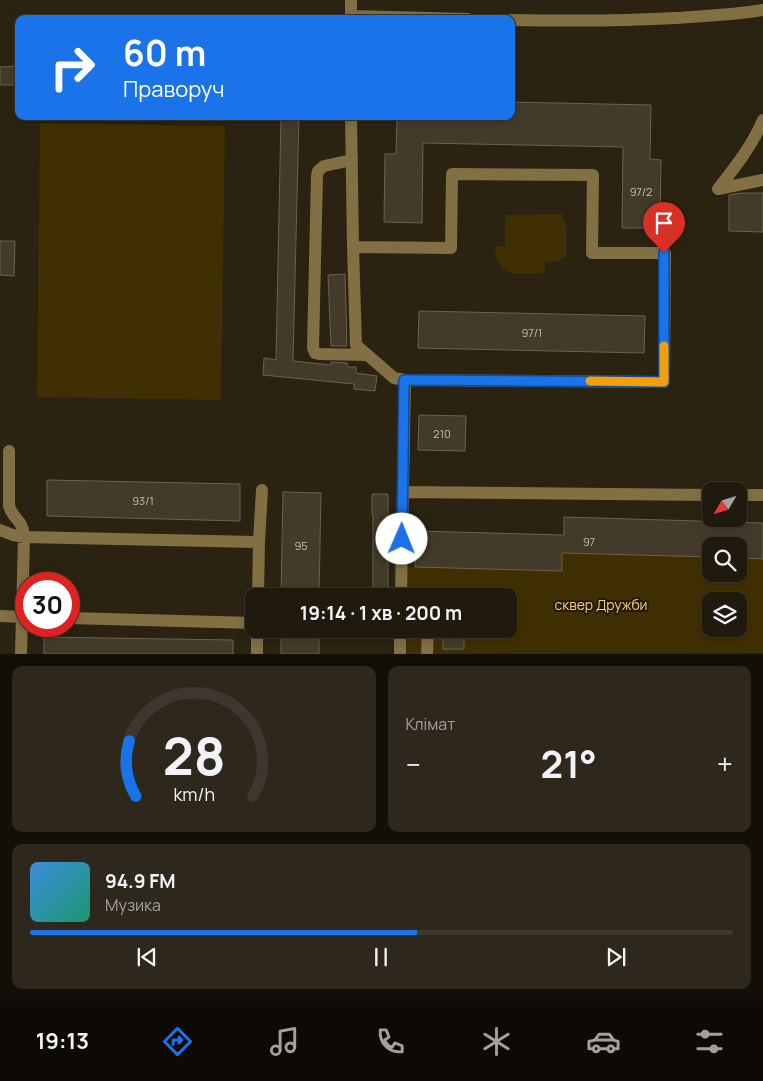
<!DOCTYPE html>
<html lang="uk">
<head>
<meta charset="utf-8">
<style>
	:root { --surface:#201a0e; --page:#2d271c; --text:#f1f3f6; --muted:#a2a19e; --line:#3d382e; --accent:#1a73e8 }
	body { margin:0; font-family:Manrope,sans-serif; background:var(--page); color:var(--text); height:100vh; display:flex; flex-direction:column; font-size:19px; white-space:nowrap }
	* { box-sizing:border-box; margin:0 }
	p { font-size:16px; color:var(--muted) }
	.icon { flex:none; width:28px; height:28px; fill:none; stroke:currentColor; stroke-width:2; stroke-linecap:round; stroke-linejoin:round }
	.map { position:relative; height:654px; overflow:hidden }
	.drawer { display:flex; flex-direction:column; gap:12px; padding:12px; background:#120e08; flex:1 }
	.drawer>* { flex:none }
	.banner { position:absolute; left:15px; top:15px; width:500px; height:105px; border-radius:10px; box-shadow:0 2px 8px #0003,0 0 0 1px var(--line); background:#1a73e8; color:#fff; overflow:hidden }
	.needle { width:32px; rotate:231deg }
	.controls { position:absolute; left:702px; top:482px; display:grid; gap:10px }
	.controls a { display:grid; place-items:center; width:45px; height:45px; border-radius:10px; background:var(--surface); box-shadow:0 2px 8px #0003,0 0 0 1px var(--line); font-size:25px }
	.speed { position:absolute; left:15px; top:572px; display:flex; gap:10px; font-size:25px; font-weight:700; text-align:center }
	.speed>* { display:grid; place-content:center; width:65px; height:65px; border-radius:50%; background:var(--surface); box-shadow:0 2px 8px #0003,0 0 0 1px var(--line); line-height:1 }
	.speed .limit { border:8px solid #d22; background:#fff; color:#111 }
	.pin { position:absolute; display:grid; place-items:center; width:42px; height:42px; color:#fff; margin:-51px -21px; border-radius:50% 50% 50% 0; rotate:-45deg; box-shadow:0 0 5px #0007 }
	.pin .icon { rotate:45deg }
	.me { position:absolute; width:55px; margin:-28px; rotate:1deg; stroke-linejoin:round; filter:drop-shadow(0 0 4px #0008) }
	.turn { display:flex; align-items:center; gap:18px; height:105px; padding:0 25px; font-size:22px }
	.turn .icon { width:65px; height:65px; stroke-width:2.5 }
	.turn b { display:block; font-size:35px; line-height:42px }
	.big { font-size:38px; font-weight:700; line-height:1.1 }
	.drawer .card { flex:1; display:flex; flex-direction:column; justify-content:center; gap:8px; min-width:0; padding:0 18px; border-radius:10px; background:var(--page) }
	.drawer .dial { align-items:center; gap:0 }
	.dial svg { height:130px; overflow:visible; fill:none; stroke:var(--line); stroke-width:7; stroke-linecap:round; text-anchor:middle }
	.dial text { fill:var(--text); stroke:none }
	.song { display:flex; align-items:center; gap:15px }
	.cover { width:60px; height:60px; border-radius:8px; background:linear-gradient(135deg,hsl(210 70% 55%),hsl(160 70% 35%)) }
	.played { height:5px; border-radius:2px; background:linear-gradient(90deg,var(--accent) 55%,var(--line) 55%) }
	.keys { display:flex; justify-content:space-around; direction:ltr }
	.heat { display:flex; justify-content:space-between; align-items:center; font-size:28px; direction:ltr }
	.drawer .tiles { flex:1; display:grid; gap:12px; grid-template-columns:1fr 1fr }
	.card:last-child { grid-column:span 2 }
	.trip { position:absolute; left:245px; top:588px; width:272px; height:50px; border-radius:10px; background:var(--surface); box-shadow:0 2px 8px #0003,0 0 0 1px var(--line); font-weight:700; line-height:50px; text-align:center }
	.menu { display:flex; height:80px; justify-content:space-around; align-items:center; background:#0d0a06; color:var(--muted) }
	.menu .icon { width:35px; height:35px }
	.menu .on { color:var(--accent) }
	.menu b { font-size:22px; color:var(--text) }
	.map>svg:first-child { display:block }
	.green { fill:#402f02; fill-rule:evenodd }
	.building { fill:#433b2a; stroke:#6a624f }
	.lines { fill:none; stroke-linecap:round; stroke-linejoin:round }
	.minor { stroke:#826f44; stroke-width:12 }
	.route-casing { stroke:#114b97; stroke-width:12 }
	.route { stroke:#1a73e8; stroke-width:9 }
	.slow { stroke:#f59e0b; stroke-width:9 }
	.labels { text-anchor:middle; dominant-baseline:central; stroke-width:4; stroke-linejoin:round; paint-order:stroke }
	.number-label { font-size:11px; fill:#c6c0b3 }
	.park-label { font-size:14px; fill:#f8d27b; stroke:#201909 }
</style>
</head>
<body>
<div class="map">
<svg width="763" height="654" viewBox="0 0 763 654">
	<rect width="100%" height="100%" fill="#2a2312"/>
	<path class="green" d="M 40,123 L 225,126 L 221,400 L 37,397 Z
		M 562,214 L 566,225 L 566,256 L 559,261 L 545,262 L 545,273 C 538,273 520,275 513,274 C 501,270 494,259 495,246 L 505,246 L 505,220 L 507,215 Z
		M 562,553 L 711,557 L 711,574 L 739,574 L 739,558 L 763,559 L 763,653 L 404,654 L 404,629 L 509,629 L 509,596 L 405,596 L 406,567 L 562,571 ZM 711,601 L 739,601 L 739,629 L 711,629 Z"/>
	<path class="building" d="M 19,66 L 19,85 L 0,85 L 0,67 Z
		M 511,102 L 651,105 L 650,159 L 661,160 L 660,228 L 622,228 L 623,147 L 423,143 L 422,223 L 384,222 L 385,154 L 396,154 L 397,116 L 511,116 Z
		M 281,116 L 299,116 L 293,361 L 331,365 L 331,362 L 347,363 L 348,367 L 356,367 L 356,373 L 377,376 L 375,391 L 354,389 L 354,384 L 263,375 L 264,358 L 276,360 Z
		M 741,193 L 763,193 L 763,232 L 729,231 L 729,195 Z
		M 0,241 L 15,241 L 14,276 L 0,275 Z
		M 345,274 L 347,346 L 331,346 L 328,275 Z
		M 419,311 L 645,316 L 644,353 L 418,348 Z
		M 419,415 L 466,416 L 465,451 L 418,450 Z
		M 47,480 L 240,484 L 240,521 L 47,516 Z
		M 283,492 L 321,493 L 319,596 L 281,596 Z
		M 372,494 L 388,494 L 388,596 L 373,596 L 373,515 L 372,515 Z
		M 564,517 L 763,523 L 763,559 L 739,558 L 739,546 L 711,546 L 711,557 L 562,553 L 562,571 L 415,567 L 416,531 L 564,535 Z
		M 281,629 L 319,629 L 319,654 L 281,654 Z
		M 443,629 L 464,629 L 464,649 L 443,649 Z
		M 44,637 L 233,640 L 233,654 L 44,654 Z"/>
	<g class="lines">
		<path class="minor" d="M 351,0 L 351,19
			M 351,16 L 468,19
			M 511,20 C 566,21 621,21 676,18 C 705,16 734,15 763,10
			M 351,116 L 353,247 L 356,345 L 394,378 L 405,380 L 401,596
			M 352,160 L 324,166 L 318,171 L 317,176 L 313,348 L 315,353 L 320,354 L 366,355
			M 718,189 C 735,167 752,146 763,120
			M 718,189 L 763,180
			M 353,247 L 451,248 L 452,174 L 593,175 L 592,253 L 665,253 L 664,382 L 405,380
			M 9,451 L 9,505 C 12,520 23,518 24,537 L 21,654
			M 403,492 L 711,495
			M 739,495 L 763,495
			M 0,530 L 13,535 L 24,537 L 259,542
			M 258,596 L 259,542 L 262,490
			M 0,616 L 26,617
			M 69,618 L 254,623
			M 257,654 L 257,629
			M 400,654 L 400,629
			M 427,654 L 428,629"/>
	</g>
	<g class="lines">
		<defs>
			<path id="route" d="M 402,539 L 404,380 L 664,382 L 664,253"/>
		</defs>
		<use href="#route" class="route-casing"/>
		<use href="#route" class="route"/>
		<path class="slow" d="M 590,381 L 664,382 L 664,346"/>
	</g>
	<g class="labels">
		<g class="number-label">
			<text x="641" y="191">97/2</text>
			<text x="532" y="332">97/1</text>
			<text x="442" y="433">210</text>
			<text x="143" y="500">93/1</text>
			<text x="589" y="541">97</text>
			<text x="301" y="545">95</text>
		</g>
		<g class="park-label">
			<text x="601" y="604">сквер Дружби</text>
		</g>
	</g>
</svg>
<div class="controls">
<a><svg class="needle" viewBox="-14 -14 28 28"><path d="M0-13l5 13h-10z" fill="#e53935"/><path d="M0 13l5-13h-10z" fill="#a2a19e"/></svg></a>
<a><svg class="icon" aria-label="search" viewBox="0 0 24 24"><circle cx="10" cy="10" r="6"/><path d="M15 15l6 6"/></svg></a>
<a><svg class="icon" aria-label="layers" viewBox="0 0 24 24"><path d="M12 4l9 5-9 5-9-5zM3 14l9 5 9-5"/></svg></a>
</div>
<div class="speed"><div class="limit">30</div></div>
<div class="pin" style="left:664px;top:253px;background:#d93025"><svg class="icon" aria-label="arrive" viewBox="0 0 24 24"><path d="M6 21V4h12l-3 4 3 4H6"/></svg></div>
<svg class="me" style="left:402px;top:539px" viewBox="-20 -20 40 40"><circle r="19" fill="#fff"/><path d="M0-13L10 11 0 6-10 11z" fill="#1a73e8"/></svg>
<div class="trip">19:14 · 1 хв · 200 m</div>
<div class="banner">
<div class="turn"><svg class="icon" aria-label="right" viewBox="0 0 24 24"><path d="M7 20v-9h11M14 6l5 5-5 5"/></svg><div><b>60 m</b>Праворуч</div></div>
</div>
</div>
<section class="drawer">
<div class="tiles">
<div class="card dial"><svg viewBox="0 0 100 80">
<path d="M14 69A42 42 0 1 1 86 69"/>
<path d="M14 69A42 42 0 0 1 10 35" stroke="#1a73e8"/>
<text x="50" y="56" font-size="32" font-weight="700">28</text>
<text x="50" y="72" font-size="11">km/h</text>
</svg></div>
<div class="card"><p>Клімат</p>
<div class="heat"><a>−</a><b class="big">21°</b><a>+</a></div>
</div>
<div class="card">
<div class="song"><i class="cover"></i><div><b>94.9 FM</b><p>Музика</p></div></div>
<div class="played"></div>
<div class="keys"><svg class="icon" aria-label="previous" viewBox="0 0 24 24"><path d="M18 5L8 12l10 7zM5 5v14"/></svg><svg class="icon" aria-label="pause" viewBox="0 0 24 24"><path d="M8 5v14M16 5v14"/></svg><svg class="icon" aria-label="next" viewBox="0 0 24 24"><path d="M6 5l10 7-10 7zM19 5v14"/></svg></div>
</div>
</div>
</section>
<nav class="menu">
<b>19:13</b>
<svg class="icon on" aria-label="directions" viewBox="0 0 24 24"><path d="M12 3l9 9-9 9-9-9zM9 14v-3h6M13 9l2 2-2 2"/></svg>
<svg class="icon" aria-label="music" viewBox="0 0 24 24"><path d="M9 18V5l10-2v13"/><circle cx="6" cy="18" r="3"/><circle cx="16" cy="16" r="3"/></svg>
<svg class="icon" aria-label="phone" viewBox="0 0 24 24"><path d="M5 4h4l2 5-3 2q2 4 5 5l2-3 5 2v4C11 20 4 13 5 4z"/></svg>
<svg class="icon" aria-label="climate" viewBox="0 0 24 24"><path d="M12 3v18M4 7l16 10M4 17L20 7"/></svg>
<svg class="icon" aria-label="car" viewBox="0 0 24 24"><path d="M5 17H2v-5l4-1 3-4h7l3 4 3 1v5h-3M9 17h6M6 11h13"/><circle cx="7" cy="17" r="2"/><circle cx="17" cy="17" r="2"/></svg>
<svg class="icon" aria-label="filters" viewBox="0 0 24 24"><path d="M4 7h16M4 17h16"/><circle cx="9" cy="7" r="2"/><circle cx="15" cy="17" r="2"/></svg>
</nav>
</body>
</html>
